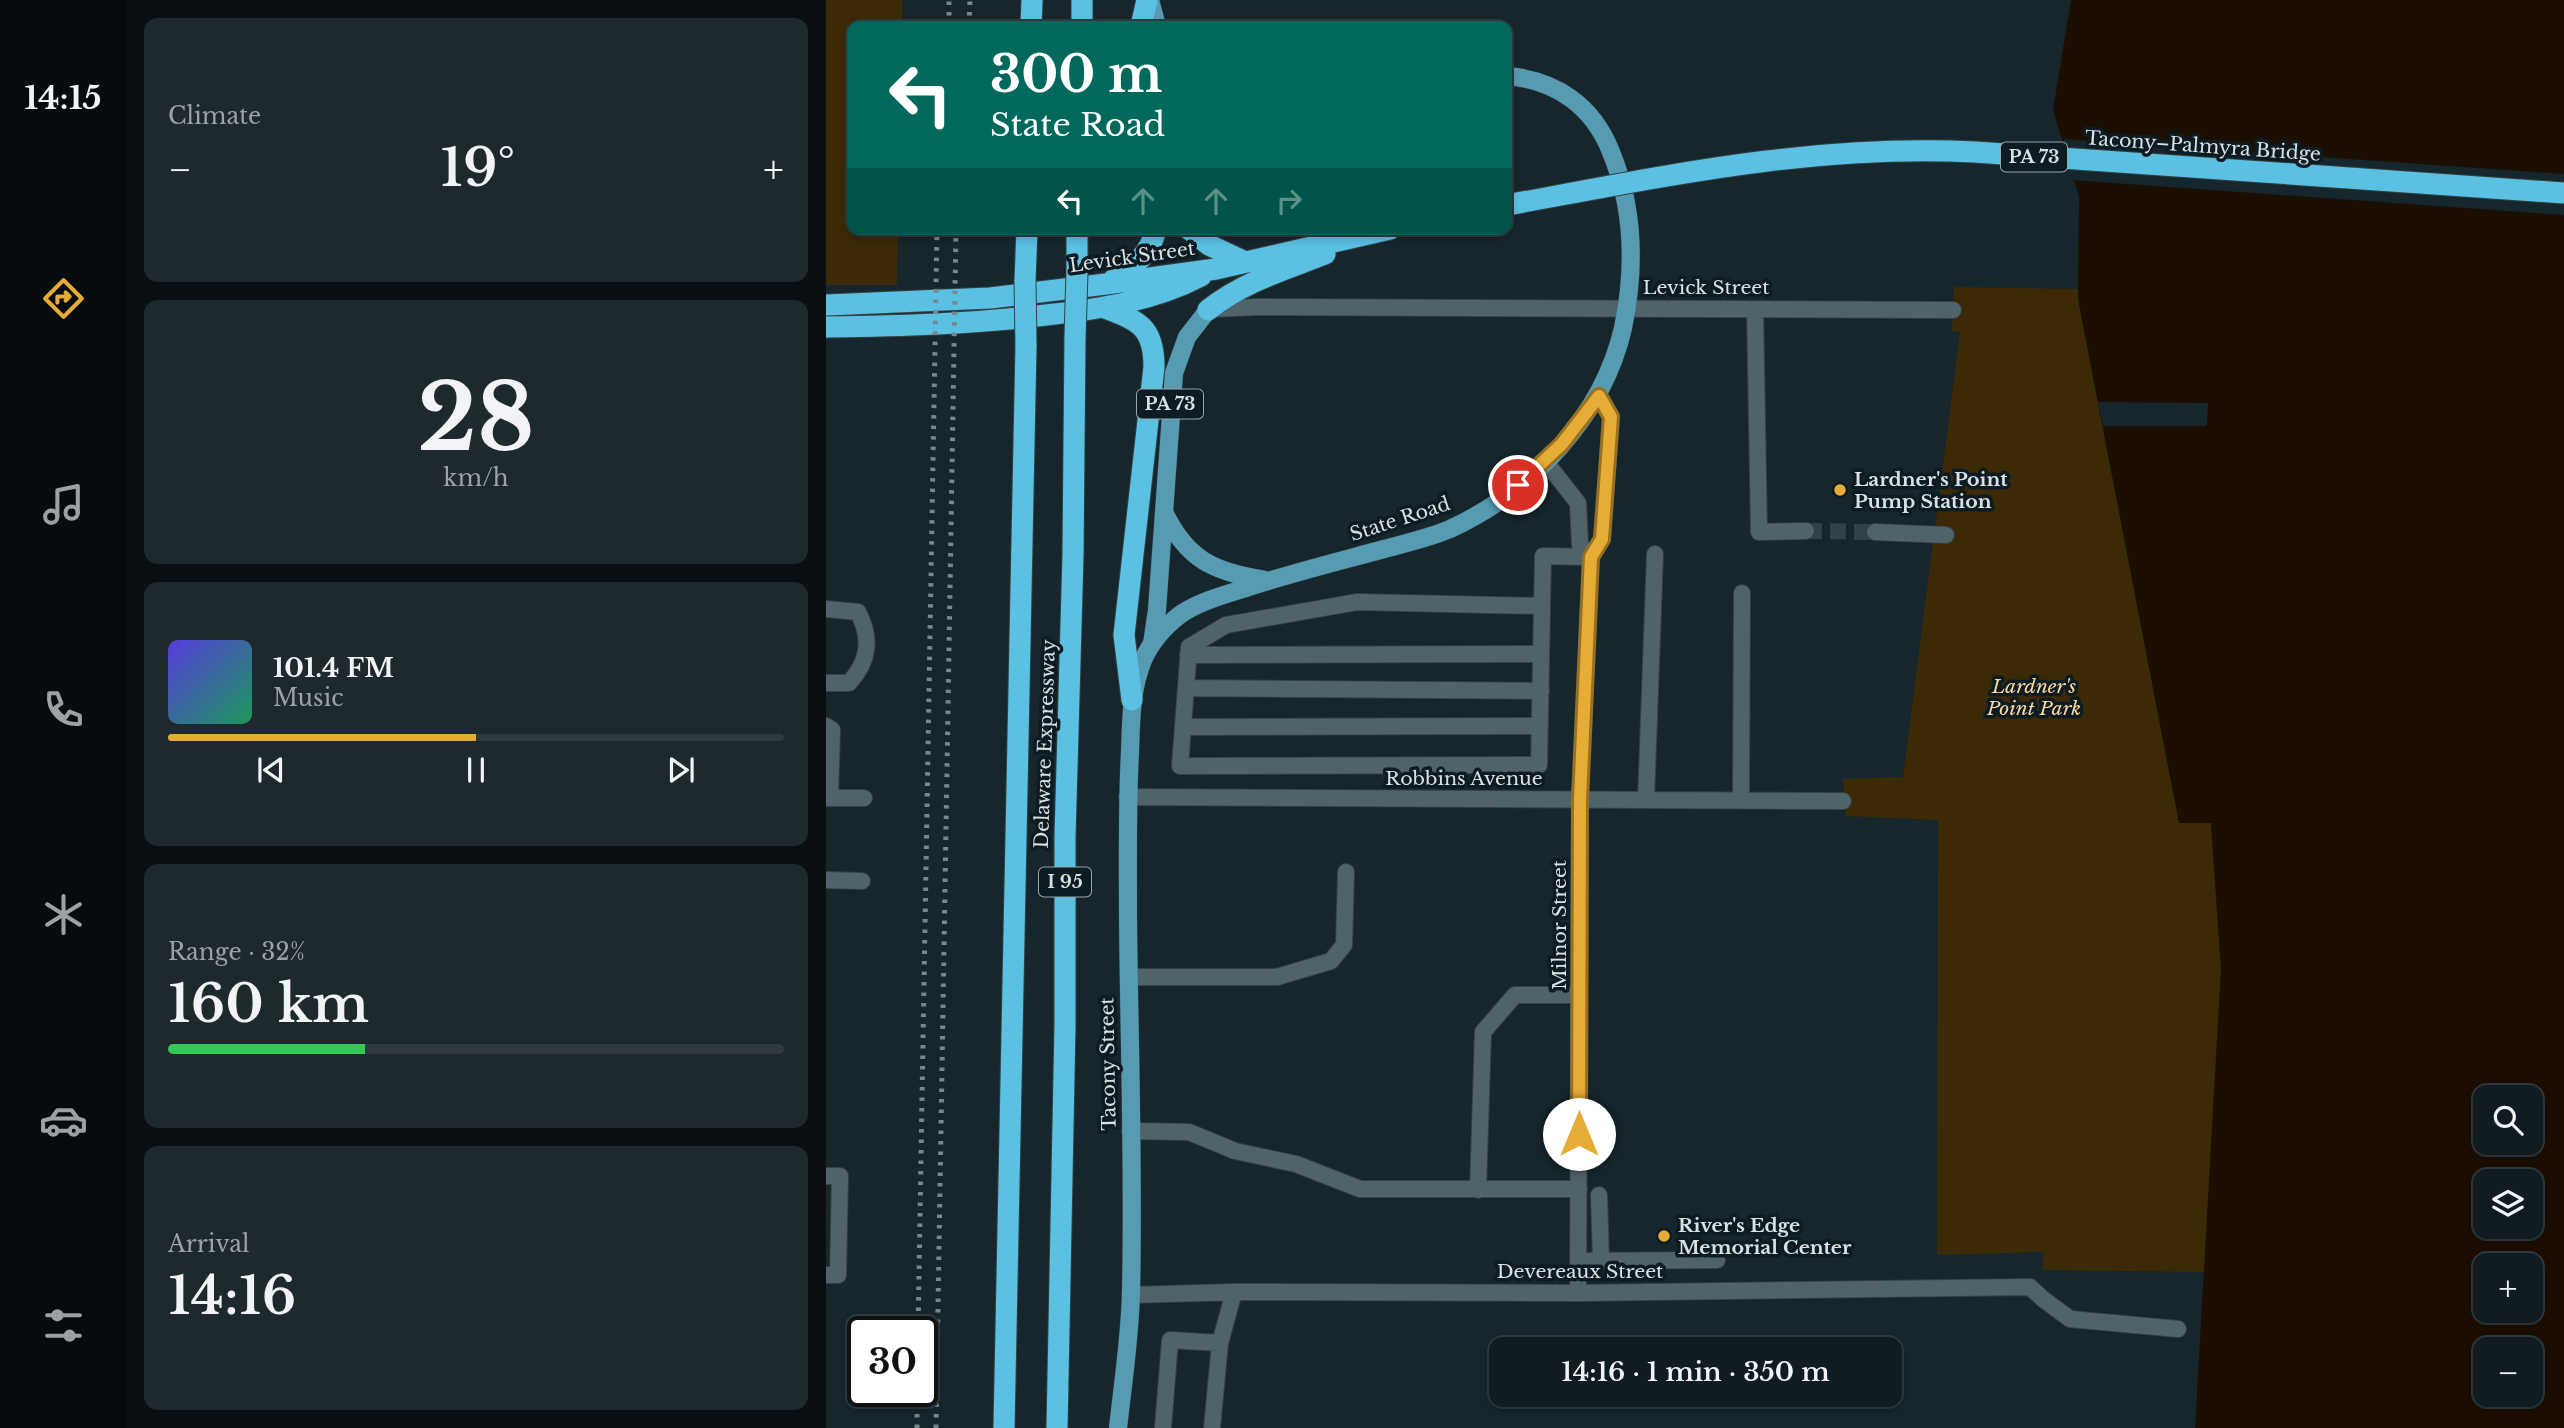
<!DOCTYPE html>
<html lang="en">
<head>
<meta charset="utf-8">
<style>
	:root { --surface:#101c21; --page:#1e292e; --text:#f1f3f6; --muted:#9ca1a5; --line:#303a3f; --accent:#e7ac36 }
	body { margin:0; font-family:"Libre Baskerville",serif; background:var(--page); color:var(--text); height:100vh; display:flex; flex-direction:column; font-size:26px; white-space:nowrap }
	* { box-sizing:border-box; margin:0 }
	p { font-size:23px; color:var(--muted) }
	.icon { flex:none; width:38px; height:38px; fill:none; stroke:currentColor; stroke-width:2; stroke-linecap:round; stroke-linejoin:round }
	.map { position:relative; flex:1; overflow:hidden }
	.panel { display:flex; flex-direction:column; gap:18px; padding:18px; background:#090f12; width:700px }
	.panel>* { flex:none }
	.hud { position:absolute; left:21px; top:21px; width:665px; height:214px; border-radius:14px; box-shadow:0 4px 10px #0003,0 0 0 2px var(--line); background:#00695c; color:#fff; overflow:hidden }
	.fabs { position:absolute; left:1647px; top:1085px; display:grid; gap:14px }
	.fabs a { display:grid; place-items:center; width:70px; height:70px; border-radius:14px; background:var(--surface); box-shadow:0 4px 10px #0003,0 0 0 2px var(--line); font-size:35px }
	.speed { position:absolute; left:21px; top:1316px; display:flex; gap:14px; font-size:35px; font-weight:700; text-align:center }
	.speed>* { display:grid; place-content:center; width:91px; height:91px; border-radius:50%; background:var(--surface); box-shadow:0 4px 10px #0003,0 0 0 2px var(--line); line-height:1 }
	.speed .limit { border:4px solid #111; border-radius:10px; background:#fff; color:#111 }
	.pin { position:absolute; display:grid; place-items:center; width:60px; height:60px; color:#fff; margin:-30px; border:4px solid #fff; border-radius:50%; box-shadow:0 2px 7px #0007 }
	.me { position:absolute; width:77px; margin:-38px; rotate:0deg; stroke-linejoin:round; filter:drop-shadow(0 0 5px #0008) }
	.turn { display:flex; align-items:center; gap:24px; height:147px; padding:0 28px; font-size:32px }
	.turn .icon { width:91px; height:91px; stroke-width:2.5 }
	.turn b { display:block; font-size:49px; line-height:60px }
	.lanes { display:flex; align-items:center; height:66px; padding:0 28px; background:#0003; justify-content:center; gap:35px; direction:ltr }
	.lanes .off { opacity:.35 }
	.big { font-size:52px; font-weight:600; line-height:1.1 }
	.panel .tile { flex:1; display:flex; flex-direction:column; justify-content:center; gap:10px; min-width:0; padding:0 24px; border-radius:14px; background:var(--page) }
	.panel .dial { align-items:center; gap:0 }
	.dial b { font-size:91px; line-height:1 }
	.song { display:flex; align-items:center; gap:21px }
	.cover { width:84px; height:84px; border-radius:10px; background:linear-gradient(135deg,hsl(250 70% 55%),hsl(150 70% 35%)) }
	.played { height:7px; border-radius:4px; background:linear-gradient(90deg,var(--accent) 50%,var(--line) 50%) }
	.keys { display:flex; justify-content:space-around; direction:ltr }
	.heat { display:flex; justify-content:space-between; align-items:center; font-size:38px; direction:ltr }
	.charge { height:10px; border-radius:5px; background:linear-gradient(90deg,#34c759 32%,var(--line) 0) }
	.trip { position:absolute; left:663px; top:1337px; width:413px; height:70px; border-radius:14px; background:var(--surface); box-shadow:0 4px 10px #0003,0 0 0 2px var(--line); font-weight:600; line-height:70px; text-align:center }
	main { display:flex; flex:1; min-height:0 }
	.dock { display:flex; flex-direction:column; width:126px; justify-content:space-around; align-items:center; background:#060b0d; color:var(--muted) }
	.dock .icon { width:49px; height:49px }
	.dock .current { color:var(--accent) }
	.dock b { font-size:32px; color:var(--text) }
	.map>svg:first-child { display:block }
	.green { fill:#3c2a06 }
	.water { fill:#1c0e00; fill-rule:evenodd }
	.pier { fill:#15262c }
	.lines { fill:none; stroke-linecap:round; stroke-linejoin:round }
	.minor-tunnel { stroke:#324248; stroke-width:16; stroke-dasharray:16 8; stroke-linecap:butt }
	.minor-casing { stroke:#354146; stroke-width:18 }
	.major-casing { stroke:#354146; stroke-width:19 }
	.highway-casing { stroke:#354146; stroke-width:23 }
	.minor { stroke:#51636a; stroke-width:16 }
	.major { stroke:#569bb2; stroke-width:18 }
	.highway { stroke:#5ac1e2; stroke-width:21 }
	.rail { stroke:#79878c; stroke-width:5; stroke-dasharray:3.5 7; stroke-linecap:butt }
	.highway-bridge-casing { stroke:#354146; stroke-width:23; stroke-linecap:butt }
	.highway-bridge { stroke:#5ac1e2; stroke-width:21 }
	.route-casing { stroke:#967023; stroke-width:18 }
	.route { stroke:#e7ac36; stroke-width:12 }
	.poi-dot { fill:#e7ac36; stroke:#0c1c22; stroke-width:2.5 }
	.labels { text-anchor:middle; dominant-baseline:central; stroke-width:7; stroke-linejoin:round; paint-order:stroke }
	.shield { fill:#0c1c22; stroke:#9aa6aa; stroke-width:2 }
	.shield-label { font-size:18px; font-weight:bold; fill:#d7e1e5 }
	.street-label { font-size:19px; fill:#d7e1e5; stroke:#0c1c22 }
	.poi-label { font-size:19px; font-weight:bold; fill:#d7e1e5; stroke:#0c1c22; text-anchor:start }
	.park-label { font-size:19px; font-style:italic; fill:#fdd99b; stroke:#0c1c22 }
</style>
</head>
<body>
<main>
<nav class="dock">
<b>14:15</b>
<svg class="icon current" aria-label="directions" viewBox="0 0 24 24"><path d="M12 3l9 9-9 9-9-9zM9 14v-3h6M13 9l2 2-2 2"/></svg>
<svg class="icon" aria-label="music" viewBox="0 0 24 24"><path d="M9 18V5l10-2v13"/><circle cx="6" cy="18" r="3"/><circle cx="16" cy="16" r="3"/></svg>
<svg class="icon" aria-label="phone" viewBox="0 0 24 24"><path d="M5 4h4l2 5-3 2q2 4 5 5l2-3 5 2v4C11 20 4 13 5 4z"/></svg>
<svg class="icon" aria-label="climate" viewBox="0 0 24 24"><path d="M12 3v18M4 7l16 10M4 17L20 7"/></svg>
<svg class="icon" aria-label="car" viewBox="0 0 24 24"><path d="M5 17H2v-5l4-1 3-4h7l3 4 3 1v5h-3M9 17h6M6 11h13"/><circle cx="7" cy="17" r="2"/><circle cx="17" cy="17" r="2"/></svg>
<svg class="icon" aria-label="filters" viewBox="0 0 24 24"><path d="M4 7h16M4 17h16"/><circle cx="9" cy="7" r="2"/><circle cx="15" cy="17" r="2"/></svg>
</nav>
<section class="panel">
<div class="tile"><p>Climate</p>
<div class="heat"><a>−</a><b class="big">19°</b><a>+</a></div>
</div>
<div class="tile dial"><b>28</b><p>km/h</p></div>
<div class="tile">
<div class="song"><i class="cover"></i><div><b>101.4 FM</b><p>Music</p></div></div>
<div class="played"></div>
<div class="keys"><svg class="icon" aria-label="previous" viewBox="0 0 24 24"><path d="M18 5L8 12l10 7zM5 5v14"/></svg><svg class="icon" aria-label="pause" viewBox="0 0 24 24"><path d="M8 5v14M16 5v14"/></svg><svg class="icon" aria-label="next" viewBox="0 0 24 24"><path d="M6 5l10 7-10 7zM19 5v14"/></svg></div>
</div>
<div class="tile"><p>Range · 32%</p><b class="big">160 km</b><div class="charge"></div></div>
<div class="tile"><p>Arrival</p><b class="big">14:16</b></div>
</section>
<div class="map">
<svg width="1738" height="1428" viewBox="0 0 1738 1428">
	<rect width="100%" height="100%" fill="#15262c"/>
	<path class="green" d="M 0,0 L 76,0 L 76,26 L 26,26 L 26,229 L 72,229 L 71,285 L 0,285 Z
		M 1128,287 L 1252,289 L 1252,299 L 1353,822 L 1385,822 L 1395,969 L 1379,1272 L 1216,1270 L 1218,1252 L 1111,1255 L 1112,820 L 1020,816 L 1017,779 L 1077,777 L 1134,332 L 1126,331 Z"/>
	<path class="water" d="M 1245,0 L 1738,0 L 1738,1428 L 1369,1428 L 1395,969 L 1385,823 L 1353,823 L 1252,299 L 1253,196 L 1227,110 ZM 1659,1097 L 1704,1097 L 1704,1143 L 1659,1143 ZM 1659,1181 L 1704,1181 L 1704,1227 L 1659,1227 ZM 1659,1265 L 1704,1265 L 1704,1311 L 1659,1311 ZM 1659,1349 L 1704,1349 L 1704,1395 L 1659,1395 Z"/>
	<path class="pier" d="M 1238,139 L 1738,174 L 1738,215 L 1245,180 L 1237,156 Z
		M 1272,402 L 1382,403 L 1381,426 L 1277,426 Z"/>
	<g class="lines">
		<path class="minor-tunnel" d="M 980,531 L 1049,532"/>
		<defs>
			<path id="minor" d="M 384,309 L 430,307 L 1127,310
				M 929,309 L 933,532 L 980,531
				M 719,461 L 752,503 L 754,545 L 765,557
				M 1049,532 L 1120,535
				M 716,606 L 531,602 L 400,625 L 363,647 L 354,766 L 713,765 L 717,556 L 765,557
				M 0,609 L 32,612 C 46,639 43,661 23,683 L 0,683
				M 362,655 L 715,654
				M 360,688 L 715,691
				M 0,726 L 6,730 L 4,798
				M 357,727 L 714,726
				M 301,797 L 1017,801
				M 0,798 L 38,798
				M 820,799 L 829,554
				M 915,800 L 916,593
				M 0,880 L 36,881
				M 303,977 L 451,977 L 505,961 L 518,945 L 520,872
				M 304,1131 L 363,1132 L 409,1151 L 470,1164 L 534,1189 L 753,1189
				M 0,1176 L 14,1176 L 12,1275 L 0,1275
				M 652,1190 L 657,1032 L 689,995 L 753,995
				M 773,1195 L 775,1261
				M 752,1261 L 891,1260
				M 752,1293 L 754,799 L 765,557 L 776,539 L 785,417 L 773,395
				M 305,1295 L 408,1292 L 752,1293 L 1204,1287 L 1217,1299 L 1244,1319 L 1352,1329
				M 337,1428 L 344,1340 L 394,1343
				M 386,1428 L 394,1343 L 408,1292"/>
			<path id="major" d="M 324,0 L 331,26
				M 338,512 C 361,560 388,572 439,580
				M 326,644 L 331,610 L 348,373 L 361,337 L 382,310
				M 292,1428 C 297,1383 304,1337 305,1292 C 308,1166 303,1040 302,915 C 302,861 301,807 304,752 C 305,721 305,689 317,660 C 325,642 339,626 355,614 C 376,600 402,594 426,586 C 470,572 514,561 558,549 C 580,543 603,538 624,529 C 705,492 777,416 797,328 C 809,270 808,208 785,152 C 767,106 730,80 681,76"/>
			<path id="highway" d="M 205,26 L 206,0
				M 256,26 L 256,0
				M 315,26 L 321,0
				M 363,229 L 383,245 L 417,261
				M 251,273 L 251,229
				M 288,279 C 309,266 324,254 330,229
				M 199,281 L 201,229
				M 0,305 L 164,298 L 280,284 L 390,269 L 564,229
				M 279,308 C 313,321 328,327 328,367 L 298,635 L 306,700
				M 382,310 C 417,282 458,270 499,254
				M 0,327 C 73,326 147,324 220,315 C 274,309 327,301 375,276
				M 178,1428 L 200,345
				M 231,1428 L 239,1025 L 239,837 L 247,555 L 249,337"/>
		</defs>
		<use href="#minor" class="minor-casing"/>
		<use href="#major" class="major-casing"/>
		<use href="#highway" class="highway-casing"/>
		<use href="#minor" class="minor"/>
		<use href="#major" class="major"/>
		<use href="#highway" class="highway"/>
		<path class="rail" d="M 123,26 L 123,0
			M 143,26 L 144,0
			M 92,1332 L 111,229
			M 91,1428 L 91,1391
			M 110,1428 L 130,229"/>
		<defs>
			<path id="highway-bridge" d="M 681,205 C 840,176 986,144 1149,152 L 1738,193
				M 199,281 L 200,345
				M 249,337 L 251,273"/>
		</defs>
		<use href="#highway-bridge" class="highway-bridge-casing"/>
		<use href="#highway-bridge" class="highway-bridge"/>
	</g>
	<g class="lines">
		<defs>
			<path id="route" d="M 692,485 L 736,444 L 773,396 L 785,417 L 776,539 L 765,557 L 754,799 L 753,1134"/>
		</defs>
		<use href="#route" class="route-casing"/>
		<use href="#route" class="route"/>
	</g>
	<g class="poi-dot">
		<circle cx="1014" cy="490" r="7"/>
		<circle cx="838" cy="1236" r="7"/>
	</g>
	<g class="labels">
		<g class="shield">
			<rect x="1175" y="142.5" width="66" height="29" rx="5"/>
			<rect x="311" y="389.5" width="66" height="29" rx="5"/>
			<rect x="213" y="867.5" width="52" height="29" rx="5"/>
		</g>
		<g class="shield-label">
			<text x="1208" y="157">PA 73</text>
			<text x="344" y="404">PA 73</text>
			<text x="239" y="882">I 95</text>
		</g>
		<g class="street-label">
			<text transform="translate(1377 146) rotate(4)">Tacony–Palmyra Bridge</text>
			<text transform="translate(306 257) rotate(-8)">Levick Street</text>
			<text x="880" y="287">Levick Street</text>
			<text transform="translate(574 519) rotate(-18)">State Road</text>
			<text transform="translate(219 744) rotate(-88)">Delaware Expressway</text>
			<text x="638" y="778">Robbins Avenue</text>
			<text transform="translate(733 925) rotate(-90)">Milnor Street</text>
			<text transform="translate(282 1064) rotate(-91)">Tacony Street</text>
			<text x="754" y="1271">Devereaux Street</text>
		</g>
		<g class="poi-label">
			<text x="1028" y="479">Lardner's Point<tspan x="1028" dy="22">Pump Station</tspan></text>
			<text x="852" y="1225">River's Edge<tspan x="852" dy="22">Memorial Center</tspan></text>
		</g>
		<g class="park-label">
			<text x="1208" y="686">Lardner's<tspan x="1208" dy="22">Point Park</tspan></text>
		</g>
	</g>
</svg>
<div class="fabs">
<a><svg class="icon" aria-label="search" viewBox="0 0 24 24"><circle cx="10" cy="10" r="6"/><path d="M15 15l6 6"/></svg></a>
<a><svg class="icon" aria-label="layers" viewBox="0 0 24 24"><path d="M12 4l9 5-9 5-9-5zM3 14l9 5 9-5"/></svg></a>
<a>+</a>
<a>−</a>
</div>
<div class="speed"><div class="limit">30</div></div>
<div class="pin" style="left:692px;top:485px;background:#d93025"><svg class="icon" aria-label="arrive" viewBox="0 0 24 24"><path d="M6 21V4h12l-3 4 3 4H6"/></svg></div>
<svg class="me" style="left:753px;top:1134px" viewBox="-20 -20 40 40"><circle r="19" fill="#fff"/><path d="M0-13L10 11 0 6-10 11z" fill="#e7ac36"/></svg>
<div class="trip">14:16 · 1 min · 350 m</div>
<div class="hud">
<div class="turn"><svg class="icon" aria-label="left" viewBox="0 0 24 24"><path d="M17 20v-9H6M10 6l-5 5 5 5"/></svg><div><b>300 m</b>State Road</div></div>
<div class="lanes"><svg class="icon" aria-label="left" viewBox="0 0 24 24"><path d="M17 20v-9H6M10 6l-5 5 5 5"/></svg><svg class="icon off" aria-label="ahead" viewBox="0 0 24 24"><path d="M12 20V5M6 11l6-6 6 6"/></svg><svg class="icon off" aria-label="ahead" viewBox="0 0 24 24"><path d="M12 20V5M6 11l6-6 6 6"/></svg><svg class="icon off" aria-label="right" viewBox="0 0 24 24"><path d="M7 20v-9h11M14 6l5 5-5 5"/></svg></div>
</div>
</div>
</main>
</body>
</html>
